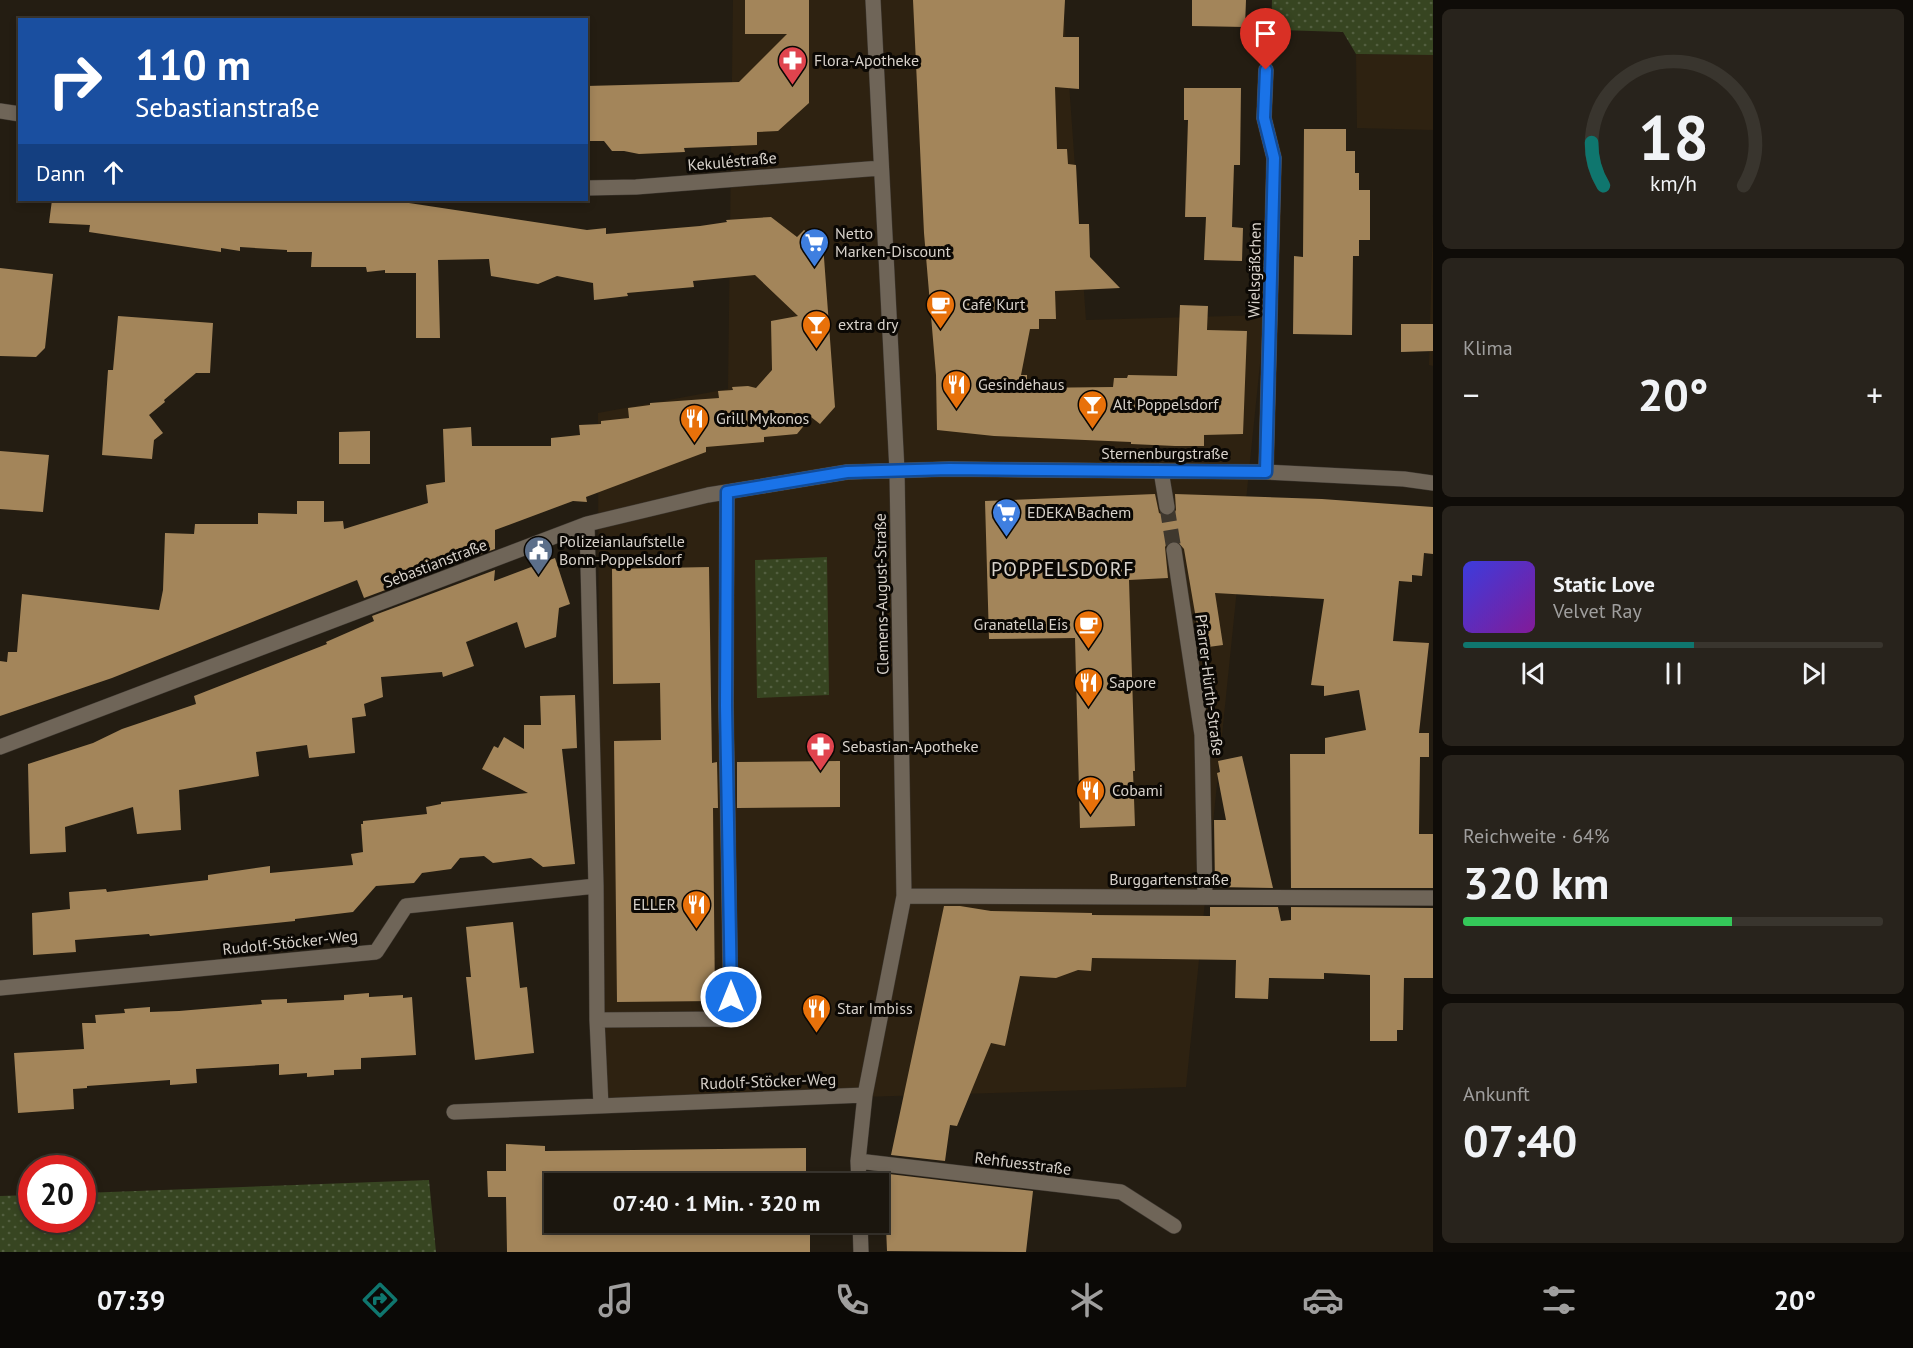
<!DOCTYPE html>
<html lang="de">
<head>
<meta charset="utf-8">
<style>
	:root { --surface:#1b160e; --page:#28231c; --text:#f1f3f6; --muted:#a09f9e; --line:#39352e; --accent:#0f766e }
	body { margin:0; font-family:"PT Sans",sans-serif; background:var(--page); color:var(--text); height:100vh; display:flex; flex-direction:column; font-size:22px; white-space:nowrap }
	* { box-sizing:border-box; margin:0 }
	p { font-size:20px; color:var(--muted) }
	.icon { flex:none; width:33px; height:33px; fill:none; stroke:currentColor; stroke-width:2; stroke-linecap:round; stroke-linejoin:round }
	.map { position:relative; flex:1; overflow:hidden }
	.side { display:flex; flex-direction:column; gap:9px; padding:9px; background:#0f0c08; width:480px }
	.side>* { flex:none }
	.top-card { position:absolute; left:18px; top:18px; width:570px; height:183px; border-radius:0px; box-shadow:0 3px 9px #0003,0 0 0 2px var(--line); background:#1a4fa0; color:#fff; overflow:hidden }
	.speed { position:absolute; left:18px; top:1155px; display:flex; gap:12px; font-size:30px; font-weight:700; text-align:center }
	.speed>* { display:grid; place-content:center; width:78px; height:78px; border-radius:50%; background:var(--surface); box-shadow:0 3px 9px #0003,0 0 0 2px var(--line); line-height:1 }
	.speed .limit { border:9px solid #d22; background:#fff; color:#111 }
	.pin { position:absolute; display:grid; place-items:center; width:51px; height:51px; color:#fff; margin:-62px -26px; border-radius:50% 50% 50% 0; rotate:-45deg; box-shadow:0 0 6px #0007 }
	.pin .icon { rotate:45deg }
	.me { position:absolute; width:66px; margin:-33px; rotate:0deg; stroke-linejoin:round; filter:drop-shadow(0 0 4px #0008) }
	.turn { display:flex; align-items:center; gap:21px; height:126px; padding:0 18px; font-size:27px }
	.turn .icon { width:78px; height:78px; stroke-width:2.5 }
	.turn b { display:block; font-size:42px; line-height:51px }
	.then { display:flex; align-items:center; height:57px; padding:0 18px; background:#0003; gap:12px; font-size:22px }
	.big { font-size:45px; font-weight:800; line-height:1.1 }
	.side .widget { flex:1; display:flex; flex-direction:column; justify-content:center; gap:9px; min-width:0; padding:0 21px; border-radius:9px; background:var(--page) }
	.side .dial { align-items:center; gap:0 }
	.dial svg { height:156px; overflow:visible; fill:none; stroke:var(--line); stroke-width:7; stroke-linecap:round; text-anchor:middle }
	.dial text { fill:var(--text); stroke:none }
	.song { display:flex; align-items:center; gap:18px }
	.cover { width:72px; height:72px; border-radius:9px; background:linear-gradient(135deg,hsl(240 70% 55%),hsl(290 70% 35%)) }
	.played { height:6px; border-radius:3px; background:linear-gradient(90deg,var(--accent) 55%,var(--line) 55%) }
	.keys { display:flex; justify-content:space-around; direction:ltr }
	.heat { display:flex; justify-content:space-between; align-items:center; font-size:33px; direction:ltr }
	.charge { height:9px; border-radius:4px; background:linear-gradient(90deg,#34c759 64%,var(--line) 0) }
	.trip { position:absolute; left:544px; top:1173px; width:345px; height:60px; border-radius:0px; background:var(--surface); box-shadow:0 3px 9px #0003,0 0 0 2px var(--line); font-weight:800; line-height:60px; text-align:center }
	.tabs { display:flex; height:96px; justify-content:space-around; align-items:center; background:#0b0906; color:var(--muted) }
	.tabs .icon { width:42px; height:42px }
	.tabs .on { color:var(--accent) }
	.tabs b { font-size:27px; color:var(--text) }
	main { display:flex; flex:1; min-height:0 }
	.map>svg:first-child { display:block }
	.built { fill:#2e2211 }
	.green { fill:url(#green-dots) }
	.building { fill:#a3855a }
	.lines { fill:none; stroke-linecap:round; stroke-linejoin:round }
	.minor-tunnel { stroke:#3f382e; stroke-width:15; stroke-dasharray:15 8; stroke-linecap:butt }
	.minor-casing { stroke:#3e3831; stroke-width:16 }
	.minor { stroke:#6f6558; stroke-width:15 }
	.route-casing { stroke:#114b97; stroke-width:15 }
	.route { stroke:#1a73e8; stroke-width:10 }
	.labels { text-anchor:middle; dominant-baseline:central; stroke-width:6; stroke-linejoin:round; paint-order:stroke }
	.poi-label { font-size:16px; fill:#d8d2cb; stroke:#0b0804; text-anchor:start }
	.street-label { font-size:16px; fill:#d8d2cb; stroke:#0b0804 }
	.quarter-label { font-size:20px; letter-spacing:1.5px; fill:#d8d2cb; stroke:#0b0804 }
</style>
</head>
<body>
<main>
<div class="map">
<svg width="1433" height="1252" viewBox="0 0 1433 1252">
	<defs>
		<pattern id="green-dots" width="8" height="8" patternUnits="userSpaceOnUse" patternTransform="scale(1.5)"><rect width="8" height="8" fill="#374521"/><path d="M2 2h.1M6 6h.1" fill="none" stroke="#535f40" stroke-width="1.8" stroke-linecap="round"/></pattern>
	</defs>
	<rect width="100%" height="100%" fill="#241d12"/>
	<path class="built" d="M 733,0 L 1063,0 L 1086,320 L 1265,315 L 1186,1087 L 600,1105 L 598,413 L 728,389 Z
		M 1356,54 L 1433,55 L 1433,130 L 1357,128 Z
		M 1433,215 L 1433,366 L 1429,365 Z"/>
	<path class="green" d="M 1272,0 L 1433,0 L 1433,55 L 1356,54 L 1343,32 L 1281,30 L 1271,28 Z
		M 827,557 L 829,695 L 757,698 L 755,560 Z
		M 429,1180 L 436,1252 L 0,1252 L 0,1196 L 31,1195 L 32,1220 L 82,1220 L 83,1193 Z"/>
	<path class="building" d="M 745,0 L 809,0 L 809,103 L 778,131 L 757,132 L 757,145 L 684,148 L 685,152 L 639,154 L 624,151 L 612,151 L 604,141 L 586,141 L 586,86 L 739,82 L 787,34 L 745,34 Z
		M 913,0 L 1065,0 L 1063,37 L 1079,37 L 1079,89 L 1055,87 L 1057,149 L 1067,149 L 1068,164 L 1076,165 L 1079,224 L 1089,224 L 1090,257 L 1120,288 L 1055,291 L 1056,319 L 1039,319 L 1039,329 L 1030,329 L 1021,375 L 1027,375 L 1027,388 L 1113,387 L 1114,378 L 1127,378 L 1128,375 L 1177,376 L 1180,305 L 1208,306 L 1207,330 L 1247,331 L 1243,434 L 1204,435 L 1204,446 L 1175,446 L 1131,444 L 1131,442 L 994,436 L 937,430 L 936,375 L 924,233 Z
		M 1192,0 L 1246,0 L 1245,27 L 1192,26 Z
		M 1184,88 L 1241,88 L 1240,165 L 1234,165 L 1232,227 L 1243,228 L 1242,261 L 1204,260 L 1206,217 L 1185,217 L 1188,120 L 1184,120 Z
		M 1304,129 L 1346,129 L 1346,151 L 1355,151 L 1355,173 L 1359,173 L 1359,190 L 1370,190 L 1370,240 L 1359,240 L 1359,256 L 1353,256 L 1352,335 L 1293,334 L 1294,256 L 1303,257 Z
		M 52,200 L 389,200 L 587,230 L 606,228 L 606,234 L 700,226 L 727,222 L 726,220 L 771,217 L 797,237 L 804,230 L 823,244 L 835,407 L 820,424 L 811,417 L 797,434 L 764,437 L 764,442 L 706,447 L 706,452 L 586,497 L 587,502 L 573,501 L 495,530 L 495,549 L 364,598 L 357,580 L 112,678 L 0,716 L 0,661 L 7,662 L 8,652 L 17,652 L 22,594 L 159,610 L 163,590 L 165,533 L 194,534 L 195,524 L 258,524 L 258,513 L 297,514 L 297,501 L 324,501 L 324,522 L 343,521 L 344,529 L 428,503 L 426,485 L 445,482 L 443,429 L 471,427 L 472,446 L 551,446 L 551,438 L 580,435 L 579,425 L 601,424 L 601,421 L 629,418 L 628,408 L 650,405 L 650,403 L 719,398 L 718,391 L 733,390 L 732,387 L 748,386 L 756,388 L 772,370 L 771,321 L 798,316 L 755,275 L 693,281 L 694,287 L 627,293 L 628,296 L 594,300 L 593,283 L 557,276 L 538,284 L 491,276 L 489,259 L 438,260 L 440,338 L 416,338 L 416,273 L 385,273 L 385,270 L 367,272 L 366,267 L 311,267 L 312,252 L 287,252 L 287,250 L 240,247 L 240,251 L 221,248 L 221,252 L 89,232 L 90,225 L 49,223 Z
		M 0,268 L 53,274 L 45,348 L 36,357 L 0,356 Z
		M 118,316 L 213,323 L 210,373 L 196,373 L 164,400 L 165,402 L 149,415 L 163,433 L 154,440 L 152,459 L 102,455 L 108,370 L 113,370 Z
		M 1401,324 L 1433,324 L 1433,351 L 1401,352 Z
		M 370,431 L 370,464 L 339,464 L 339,432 Z
		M 0,451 L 49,455 L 43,512 L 0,509 Z
		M 1155,494 L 1159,513 L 1168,517 L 1173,515 L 1176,510 L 1175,494 L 1322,499 L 1433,507 L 1433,554 L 1424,553 L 1422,576 L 1412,575 L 1412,582 L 1399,581 L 1393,641 L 1429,643 L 1419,733 L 1429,733 L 1429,757 L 1420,757 L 1419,834 L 1433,834 L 1433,888 L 1291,888 L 1290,754 L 1325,754 L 1325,738 L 1366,730 L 1359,690 L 1324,696 L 1324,686 L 1311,685 L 1324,599 L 1215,593 L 1223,645 L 1201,648 L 1184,549 L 1177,541 L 1168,542 L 1165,547 L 1168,578 L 1129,580 L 1135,771 L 1133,771 L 1135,826 L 1080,828 L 1075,638 L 989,639 L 985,501 Z
		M 555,558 L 570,604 L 559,608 L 556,637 L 525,648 L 517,622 L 466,642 L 474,666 L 443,677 L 442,672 L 381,677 L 383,697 L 364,704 L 366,716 L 352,718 L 355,753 L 309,758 L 307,745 L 256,752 L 259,776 L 179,790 L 181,830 L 137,834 L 133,807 L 65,827 L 66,852 L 30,854 L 28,764 L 93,743 L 122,729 L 196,704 L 194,696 L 327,644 L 326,642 L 374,621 L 372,616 L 495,570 L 494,581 Z
		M 709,567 L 712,763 L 717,762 L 718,808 L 713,808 L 715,1001 L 617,1002 L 614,741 L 661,740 L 660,683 L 613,684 L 612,569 Z
		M 575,695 L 577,748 L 562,749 L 575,864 L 543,867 L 531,858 L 493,863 L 484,856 L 460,858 L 451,869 L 422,873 L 414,883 L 376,886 L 353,912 L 295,919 L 295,921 L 150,936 L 149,934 L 75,940 L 76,952 L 33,955 L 32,913 L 70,909 L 69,892 L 106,889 L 107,892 L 182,883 L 208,880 L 208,875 L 270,866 L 270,873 L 353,865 L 351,854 L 363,852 L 361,824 L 363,824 L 363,821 L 427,814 L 426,807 L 441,804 L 441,802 L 528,793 L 482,769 L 494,746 L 498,748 L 504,737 L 524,749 L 524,725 L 541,725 L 540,696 Z
		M 1242,756 L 1273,888 L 1215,887 L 1214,820 L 1226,820 L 1217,773 L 1220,772 L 1218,761 Z
		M 840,761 L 840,807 L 737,808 L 737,762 Z
		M 944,906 L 960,906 L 991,911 L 1092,913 L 1092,915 L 1210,916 L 1210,907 L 1278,907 L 1281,921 L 1291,920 L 1291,907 L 1433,908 L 1433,978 L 1404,978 L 1403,1030 L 1397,1030 L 1397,1041 L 1370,1041 L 1370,975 L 1324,973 L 1324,979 L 1269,978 L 1268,999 L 1235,998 L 1236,960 L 1092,958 L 1091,971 L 1078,970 L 1056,978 L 1020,976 L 1005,1046 L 991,1043 L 957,1126 L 950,1125 L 945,1161 L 891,1155 Z
		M 513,922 L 520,988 L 527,987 L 534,1053 L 475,1060 L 466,977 L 471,977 L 466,927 Z
		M 369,993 L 369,997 L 403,995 L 403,998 L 412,997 L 416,1055 L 361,1058 L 361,1069 L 334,1070 L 334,1075 L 307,1077 L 307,1073 L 279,1075 L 279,1064 L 196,1069 L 197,1083 L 170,1085 L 170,1080 L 87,1086 L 87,1088 L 73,1089 L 74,1109 L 18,1113 L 14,1053 L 84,1049 L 82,1023 L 96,1023 L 95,1015 L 125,1013 L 124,1009 L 150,1007 L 150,1012 L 179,1011 L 262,1004 L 261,1000 L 287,999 L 287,1003 L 344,1000 L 344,995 Z
		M 506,1144 L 545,1146 L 545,1151 L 806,1148 L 806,1184 L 555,1184 L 555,1222 L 810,1222 L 810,1252 L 507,1252 L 506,1197 L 488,1197 L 487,1171 L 506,1171 Z
		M 889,1174 L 1033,1191 L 1026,1252 L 887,1251 L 885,1203 L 888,1203 Z"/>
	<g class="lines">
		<path class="minor-tunnel" d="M 1167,507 L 1174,550"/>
		<defs>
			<path id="minor" d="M 1266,70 L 1264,118 L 1274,158 L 1266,472
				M 0,111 L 20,114
				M 586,188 L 636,187 L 881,168
				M 1161,471 L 1167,507
				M 587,524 L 596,886 L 597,1020 L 601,1106
				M 1174,550 L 1202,735 L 1205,897
				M 0,747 L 587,524 L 708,495 L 847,472 L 949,469 L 1266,472 L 1404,479 L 1433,483
				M 904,896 L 1433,898
				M 0,988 L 376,952 L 406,906 L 596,886
				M 597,1020 L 731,1019 L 726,706 L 727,492
				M 454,1112 L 865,1095
				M 858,1161 L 1121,1192 L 1174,1226
				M 859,1184 L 858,1161 L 865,1095 L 904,896 L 897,471 L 873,0
				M 860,1222 L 861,1252"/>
		</defs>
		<use href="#minor" class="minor-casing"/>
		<use href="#minor" class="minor"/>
	</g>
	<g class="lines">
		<defs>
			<path id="route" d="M 731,997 L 726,706 L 727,492 L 847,472 L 949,469 L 1266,472 L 1274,158 L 1264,118 L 1266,70"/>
		</defs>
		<use href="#route" class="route-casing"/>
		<use href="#route" class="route"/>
	</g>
	<defs>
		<symbol id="pharmacy-pin" viewBox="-11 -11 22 30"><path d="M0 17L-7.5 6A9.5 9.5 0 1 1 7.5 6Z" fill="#e0444e" stroke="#0b0804"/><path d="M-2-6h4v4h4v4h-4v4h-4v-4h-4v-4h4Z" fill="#fff"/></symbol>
		<symbol id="supermarket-pin" viewBox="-11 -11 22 30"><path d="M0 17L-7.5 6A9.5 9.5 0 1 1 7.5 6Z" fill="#3f7fe0" stroke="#0b0804"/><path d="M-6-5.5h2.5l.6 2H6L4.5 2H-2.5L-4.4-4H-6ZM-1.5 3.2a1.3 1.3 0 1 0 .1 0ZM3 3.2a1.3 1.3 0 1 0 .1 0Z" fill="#fff"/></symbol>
		<symbol id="cafe-pin" viewBox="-11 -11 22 30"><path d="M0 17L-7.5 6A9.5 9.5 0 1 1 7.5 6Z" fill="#e8710a" stroke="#0b0804"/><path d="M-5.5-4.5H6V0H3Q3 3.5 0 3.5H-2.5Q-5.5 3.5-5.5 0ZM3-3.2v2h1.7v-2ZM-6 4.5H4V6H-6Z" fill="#fff"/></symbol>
		<symbol id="bar-pin" viewBox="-11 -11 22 30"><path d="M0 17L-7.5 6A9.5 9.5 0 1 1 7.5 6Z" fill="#e8710a" stroke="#0b0804"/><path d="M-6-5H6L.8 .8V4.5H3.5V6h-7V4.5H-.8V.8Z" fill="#fff"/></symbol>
		<symbol id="restaurant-pin" viewBox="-11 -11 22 30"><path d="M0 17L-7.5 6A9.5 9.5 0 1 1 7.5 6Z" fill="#e8710a" stroke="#0b0804"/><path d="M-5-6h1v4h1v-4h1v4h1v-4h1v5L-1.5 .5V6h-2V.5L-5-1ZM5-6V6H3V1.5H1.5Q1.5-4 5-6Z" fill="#fff"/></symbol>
		<symbol id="civic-pin" viewBox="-11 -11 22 30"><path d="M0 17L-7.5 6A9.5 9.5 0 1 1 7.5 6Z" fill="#5c6f8a" stroke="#0b0804"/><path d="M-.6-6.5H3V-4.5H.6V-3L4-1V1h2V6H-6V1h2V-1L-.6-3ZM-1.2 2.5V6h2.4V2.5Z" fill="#fff"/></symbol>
	</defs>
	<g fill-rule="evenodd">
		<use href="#pharmacy-pin" x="776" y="44" width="33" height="45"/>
		<use href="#supermarket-pin" x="798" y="226" width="33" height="45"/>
		<use href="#cafe-pin" x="924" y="288" width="33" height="45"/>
		<use href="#bar-pin" x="800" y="308" width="33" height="45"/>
		<use href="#restaurant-pin" x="940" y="368" width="33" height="45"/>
		<use href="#bar-pin" x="1076" y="388" width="33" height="45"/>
		<use href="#restaurant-pin" x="678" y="402" width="33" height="45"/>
		<use href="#supermarket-pin" x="990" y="496" width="33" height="45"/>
		<use href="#civic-pin" x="522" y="534" width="33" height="45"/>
		<use href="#cafe-pin" x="1072" y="608" width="33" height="45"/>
		<use href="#restaurant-pin" x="1072" y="666" width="33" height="45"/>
		<use href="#pharmacy-pin" x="804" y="730" width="33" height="45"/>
		<use href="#restaurant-pin" x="1074" y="774" width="33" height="45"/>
		<use href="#restaurant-pin" x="680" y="888" width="33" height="45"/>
		<use href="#restaurant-pin" x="800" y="992" width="33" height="45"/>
	</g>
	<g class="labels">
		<g class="poi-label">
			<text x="814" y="60">Flora-Apotheke</text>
			<text x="835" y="233">Netto<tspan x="835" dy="18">Marken-Discount</tspan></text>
			<text x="962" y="304">Café Kurt</text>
			<text x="838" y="324">extra dry</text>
			<text x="978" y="384">Gesindehaus</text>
			<text x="1113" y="404">Alt Poppelsdorf</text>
			<text x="716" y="418">Grill Mykonos</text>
			<text x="1027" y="512">EDEKA Bachem</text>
			<text x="559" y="541">Polizeianlaufstelle<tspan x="559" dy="18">Bonn-Poppelsdorf</tspan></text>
			<text x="1068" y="624" text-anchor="end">Granatella Eis</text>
			<text x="1109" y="682">Sapore</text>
			<text x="842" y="746">Sebastian-Apotheke</text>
			<text x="1112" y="790">Cobami</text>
			<text x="676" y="904" text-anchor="end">ELLER</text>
			<text x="837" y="1008">Star Imbiss</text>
		</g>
		<g class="street-label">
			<text transform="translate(732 161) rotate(-5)">Kekuléstraße</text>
			<text transform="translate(1254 270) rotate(-89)">Wielsgäßchen</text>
			<text x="1165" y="453">Sternenburgstraße</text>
			<text transform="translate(435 563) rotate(-21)">Sebastianstraße</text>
			<text transform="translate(881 594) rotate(-91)">Clemens-August-Straße</text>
			<text transform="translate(1210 685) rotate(83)">Pfarrer-Hürth-Straße</text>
			<text x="1169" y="879">Burggartenstraße</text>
			<text transform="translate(290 942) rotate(-6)">Rudolf-Stöcker-Weg</text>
			<text transform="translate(768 1081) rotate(-2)">Rudolf-Stöcker-Weg</text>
			<text transform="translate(1023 1163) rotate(7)">Rehfuesstraße</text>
		</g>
		<g class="quarter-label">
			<text x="1063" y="569">POPPELSDORF</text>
		</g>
	</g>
</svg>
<div class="speed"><div class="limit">20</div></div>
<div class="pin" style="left:1266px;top:70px;background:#d93025"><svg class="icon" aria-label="arrive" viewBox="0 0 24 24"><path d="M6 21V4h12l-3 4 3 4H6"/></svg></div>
<svg class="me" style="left:731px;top:997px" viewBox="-20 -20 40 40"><circle r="17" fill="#1a73e8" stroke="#fff" stroke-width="3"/><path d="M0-11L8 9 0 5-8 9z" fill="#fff"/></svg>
<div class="trip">07:40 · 1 Min. · 320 m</div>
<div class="top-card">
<div class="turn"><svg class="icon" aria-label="right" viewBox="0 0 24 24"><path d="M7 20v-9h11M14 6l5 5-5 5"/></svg><div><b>110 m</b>Sebastianstraße</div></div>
<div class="then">Dann<svg class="icon" aria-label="ahead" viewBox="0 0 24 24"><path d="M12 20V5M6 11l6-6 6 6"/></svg></div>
</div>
</div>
<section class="side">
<div class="widget dial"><svg viewBox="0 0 100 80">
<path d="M14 69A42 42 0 1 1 86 69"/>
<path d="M14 69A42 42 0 0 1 8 47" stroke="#0f766e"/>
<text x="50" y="56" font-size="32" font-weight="700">18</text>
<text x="50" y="72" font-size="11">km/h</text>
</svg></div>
<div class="widget"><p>Klima</p>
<div class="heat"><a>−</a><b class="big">20°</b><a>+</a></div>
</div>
<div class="widget">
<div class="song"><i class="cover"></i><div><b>Static Love</b><p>Velvet Ray</p></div></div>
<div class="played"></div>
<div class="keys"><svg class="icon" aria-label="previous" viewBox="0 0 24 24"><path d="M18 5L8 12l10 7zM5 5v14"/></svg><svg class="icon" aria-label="pause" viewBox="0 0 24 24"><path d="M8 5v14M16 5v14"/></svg><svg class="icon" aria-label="next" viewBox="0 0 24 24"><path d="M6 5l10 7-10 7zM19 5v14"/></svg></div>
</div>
<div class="widget"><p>Reichweite · 64%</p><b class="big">320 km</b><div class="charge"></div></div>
<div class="widget"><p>Ankunft</p><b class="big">07:40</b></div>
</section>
</main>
<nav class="tabs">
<b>07:39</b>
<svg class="icon on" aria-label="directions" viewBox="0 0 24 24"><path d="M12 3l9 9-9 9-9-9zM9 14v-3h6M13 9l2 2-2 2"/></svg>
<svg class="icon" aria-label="music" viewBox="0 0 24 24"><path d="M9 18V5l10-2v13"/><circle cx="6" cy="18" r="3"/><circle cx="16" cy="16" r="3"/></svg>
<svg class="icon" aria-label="phone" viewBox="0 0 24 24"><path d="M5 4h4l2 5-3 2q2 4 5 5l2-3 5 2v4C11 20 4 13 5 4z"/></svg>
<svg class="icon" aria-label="climate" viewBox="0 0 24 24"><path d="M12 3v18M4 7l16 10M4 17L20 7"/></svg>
<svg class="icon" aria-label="car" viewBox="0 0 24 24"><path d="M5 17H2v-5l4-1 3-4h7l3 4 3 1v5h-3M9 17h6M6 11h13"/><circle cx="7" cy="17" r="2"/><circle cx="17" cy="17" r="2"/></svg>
<svg class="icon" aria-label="filters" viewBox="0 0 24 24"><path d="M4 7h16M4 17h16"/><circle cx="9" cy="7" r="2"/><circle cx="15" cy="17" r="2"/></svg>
<b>20°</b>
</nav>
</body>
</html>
